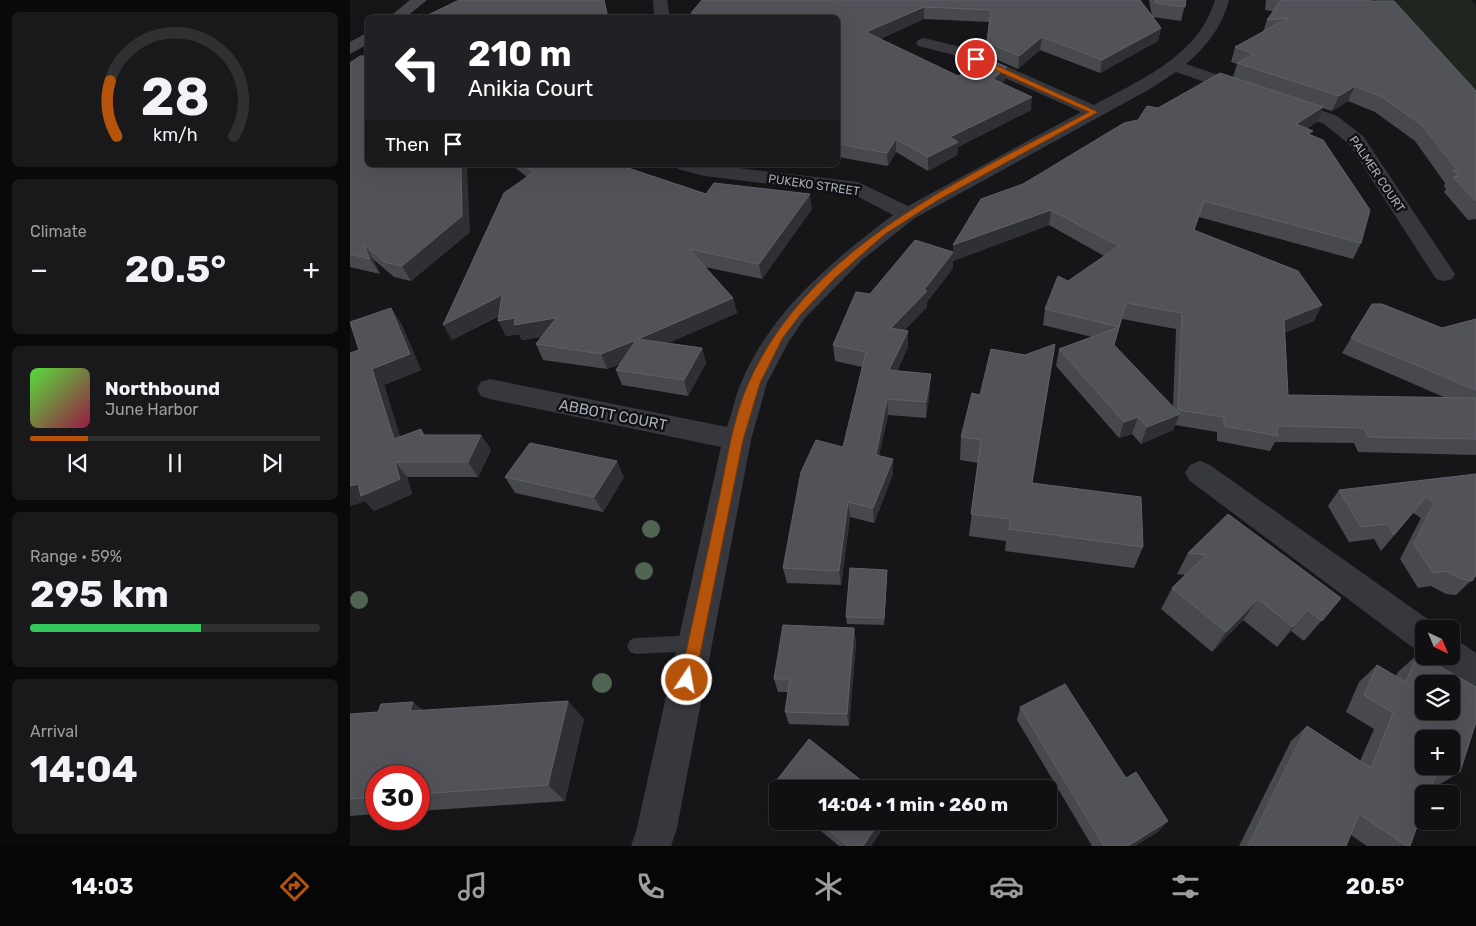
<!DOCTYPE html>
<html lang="en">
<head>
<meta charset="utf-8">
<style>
	:root { --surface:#101012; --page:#19191b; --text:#f1f3f6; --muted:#9c9d9f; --line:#303032; --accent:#b45309 }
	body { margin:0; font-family:Rubik,sans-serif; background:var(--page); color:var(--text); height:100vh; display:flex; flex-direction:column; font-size:19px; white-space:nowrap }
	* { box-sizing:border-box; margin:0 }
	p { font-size:16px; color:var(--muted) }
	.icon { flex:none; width:28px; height:28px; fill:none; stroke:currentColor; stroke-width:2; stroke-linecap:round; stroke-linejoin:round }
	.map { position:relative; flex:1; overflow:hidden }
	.side { display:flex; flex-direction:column; gap:12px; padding:12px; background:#09090a; width:350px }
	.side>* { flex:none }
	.top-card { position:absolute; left:15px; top:15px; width:475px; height:152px; border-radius:8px; box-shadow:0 5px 20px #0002,0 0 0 1px var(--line); background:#202124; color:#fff; overflow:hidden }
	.needle { width:32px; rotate:136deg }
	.buttons { position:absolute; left:1065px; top:620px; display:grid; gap:10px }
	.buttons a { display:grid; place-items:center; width:45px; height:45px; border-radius:8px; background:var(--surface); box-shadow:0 5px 20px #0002,0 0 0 1px var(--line); font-size:25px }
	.speed { position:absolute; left:15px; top:765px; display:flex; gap:10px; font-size:25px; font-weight:700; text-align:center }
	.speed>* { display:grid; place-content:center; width:65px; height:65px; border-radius:50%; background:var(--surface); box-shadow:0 5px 20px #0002,0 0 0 1px var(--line); line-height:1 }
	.speed .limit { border:8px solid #d22; background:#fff; color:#111 }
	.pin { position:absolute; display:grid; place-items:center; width:42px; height:42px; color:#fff; margin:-21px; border:2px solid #fff; border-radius:50%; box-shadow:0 1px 5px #0007 }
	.me { position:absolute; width:55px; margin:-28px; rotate:12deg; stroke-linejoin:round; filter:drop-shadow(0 0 4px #0008) }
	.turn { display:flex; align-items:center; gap:18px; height:105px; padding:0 20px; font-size:22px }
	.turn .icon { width:65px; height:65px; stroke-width:2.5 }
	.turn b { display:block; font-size:35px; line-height:42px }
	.then { display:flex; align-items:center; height:48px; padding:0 20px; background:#0003; gap:10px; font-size:19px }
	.big { font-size:38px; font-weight:700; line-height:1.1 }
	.side .tile { flex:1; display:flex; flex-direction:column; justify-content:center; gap:8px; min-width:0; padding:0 18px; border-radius:8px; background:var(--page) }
	.side .dial { align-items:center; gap:0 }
	.dial svg { height:130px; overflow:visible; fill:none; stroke:var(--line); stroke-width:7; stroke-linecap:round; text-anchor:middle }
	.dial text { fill:var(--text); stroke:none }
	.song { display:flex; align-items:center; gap:15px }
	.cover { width:60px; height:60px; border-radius:8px; background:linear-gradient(135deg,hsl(110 70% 55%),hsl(340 70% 35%)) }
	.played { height:5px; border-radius:2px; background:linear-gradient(90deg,var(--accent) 20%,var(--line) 20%) }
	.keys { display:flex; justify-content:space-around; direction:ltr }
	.heat { display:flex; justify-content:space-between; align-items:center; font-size:28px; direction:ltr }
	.charge { height:8px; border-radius:4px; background:linear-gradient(90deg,#34c759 59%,var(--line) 0) }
	.trip { position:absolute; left:419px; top:780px; width:288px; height:50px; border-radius:8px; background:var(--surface); box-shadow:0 5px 20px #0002,0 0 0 1px var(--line); font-weight:700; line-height:50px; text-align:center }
	.dock { display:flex; height:80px; justify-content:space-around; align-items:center; background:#060607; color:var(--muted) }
	.dock .icon { width:35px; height:35px }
	.dock .active { color:var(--accent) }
	.dock b { font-size:22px; color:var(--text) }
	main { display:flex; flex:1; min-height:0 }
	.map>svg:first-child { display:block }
	.green { fill:#1e261f }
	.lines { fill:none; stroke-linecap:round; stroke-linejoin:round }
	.service { fill:#37383d; fill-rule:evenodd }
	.minor { fill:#37383d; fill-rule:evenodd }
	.secondary { fill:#45474d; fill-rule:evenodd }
	.tree { fill:#506452 }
	.wall { fill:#47494d; fill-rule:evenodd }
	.shaded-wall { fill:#2f3033 }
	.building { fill:#525359; stroke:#5f6168; fill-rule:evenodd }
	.route { fill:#b45309; stroke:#753606 }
	.labels { text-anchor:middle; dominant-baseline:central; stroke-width:5; stroke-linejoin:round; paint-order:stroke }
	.far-street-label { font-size:12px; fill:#a8adb8; stroke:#111113 }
	.street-label { font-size:15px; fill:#a8adb8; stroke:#111113 }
</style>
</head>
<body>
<main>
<section class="side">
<div class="tile dial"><svg viewBox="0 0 100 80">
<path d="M14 69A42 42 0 1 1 86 69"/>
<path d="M14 69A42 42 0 0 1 10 35" stroke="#b45309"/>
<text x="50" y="56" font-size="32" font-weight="700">28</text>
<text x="50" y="72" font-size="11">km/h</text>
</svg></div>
<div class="tile"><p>Climate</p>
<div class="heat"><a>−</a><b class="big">20.5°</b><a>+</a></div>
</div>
<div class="tile">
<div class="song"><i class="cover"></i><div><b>Northbound</b><p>June Harbor</p></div></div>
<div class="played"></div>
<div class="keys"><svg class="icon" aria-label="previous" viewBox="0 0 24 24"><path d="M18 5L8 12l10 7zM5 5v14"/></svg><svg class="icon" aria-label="pause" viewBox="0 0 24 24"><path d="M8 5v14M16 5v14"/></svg><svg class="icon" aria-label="next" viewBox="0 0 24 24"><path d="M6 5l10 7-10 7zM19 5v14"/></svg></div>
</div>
<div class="tile"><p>Range · 59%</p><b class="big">295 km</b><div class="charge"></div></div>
<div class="tile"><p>Arrival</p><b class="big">14:04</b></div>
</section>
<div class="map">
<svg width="1126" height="846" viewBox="0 0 1126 846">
	<rect width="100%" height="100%" fill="#161618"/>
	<path class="green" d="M 1026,0 L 1121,0 L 1126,5 L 1126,105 Z"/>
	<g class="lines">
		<path class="service" d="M 345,635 L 351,637 L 354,643 L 351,649 L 345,651 L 286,654 L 280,652 L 277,646 L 280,640 L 286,638 Z"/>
		<path class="minor" d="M 303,0 L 317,0 L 320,18 L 304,18 Z
			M 865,0 L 879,0 C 872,27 857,46 836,64 L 901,86 L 904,90 L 901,94 L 895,95 L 889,94 L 826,72 L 800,89 L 565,218 L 512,260 L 455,318 L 439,341 L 417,383 L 401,440 L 327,828 L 321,846 L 281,846 L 287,828 L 371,447 L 140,399 L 131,396 L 127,389 L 131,382 L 140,379 L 377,427 C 382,413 385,397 391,383 C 421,311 482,261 543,215 L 503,194 L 354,176 L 328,169 L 325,165 L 362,165 L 508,182 L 558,206 L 731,112 L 604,55 L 568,46 L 566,43 L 568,40 L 574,38 L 615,48 L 744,105 C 792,79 848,56 865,0 Z
			M 934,97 L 987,116 L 1013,136 L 1105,274 L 1102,279 L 1094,281 L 1086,279 L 999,144 L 974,124 L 928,106 L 925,102 L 928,98 Z
			M 850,461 L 860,465 L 1086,625 L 1088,629 L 1074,629 L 1074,652 L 1062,647 L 840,481 L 835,473 L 840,465 Z
			M 1101,640 L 1113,644 L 1126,653 L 1126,691 L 1114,686 L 1089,668 L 1084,656 L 1101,656 Z"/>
		<path class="secondary" d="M 60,0 L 77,0 L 55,18 L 38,18 Z
			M 18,32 L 18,44 L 0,54 L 0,42 Z"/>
	</g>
	<g class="tree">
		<circle cx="301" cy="529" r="9"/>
		<circle cx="294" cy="571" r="9"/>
		<circle cx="9" cy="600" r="9"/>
		<circle cx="252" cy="683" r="10"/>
	</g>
	<path class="wall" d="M 790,0 L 802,16 L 799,0 L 836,0 L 831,21 L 803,17 L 811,28 L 808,41 L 750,73 L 690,50 L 668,69 L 636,55 L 639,22 L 574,19 L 530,39 L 608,76 L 633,74 L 655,80 L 652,83 L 681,110 L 608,147 L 607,155 L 578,171 L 546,152 L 538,166 L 488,157 L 488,18 L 342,18 L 341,13 Z
		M 916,0 L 1021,0 L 1021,1 L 1126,91 L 1126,219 L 1118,220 L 1094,192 L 1096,189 L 1094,186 L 1095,183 L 1065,141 L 1025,112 L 998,101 L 982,111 L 972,108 L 967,122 L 956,129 L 961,135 L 1011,243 L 1003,259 L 849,217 L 844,230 L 964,321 L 935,332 L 938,395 L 1096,398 L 992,353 L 1001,338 L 1092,328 L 1126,319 L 1126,455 L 1008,452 L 1004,443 L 925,442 L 920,451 L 867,441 L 867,432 L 825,425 L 823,430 L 791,444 L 782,434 L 769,438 L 706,366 L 709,349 L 742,337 L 693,325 L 695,309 L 718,281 L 754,256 L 699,225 L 603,261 L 603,268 L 577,302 L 577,307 L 554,330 L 558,331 L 558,347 L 547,371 L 580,390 L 576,418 L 538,415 L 529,455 L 543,474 L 524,523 L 500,517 L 491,585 L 437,583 L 433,568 L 493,447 L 512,367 L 485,361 L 483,345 L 520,294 L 603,252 L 673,184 L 788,120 L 808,108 L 883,77 L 887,64 L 881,62 L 885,47 L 913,32 L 917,20 L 923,11 L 915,10 ZM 772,319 L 826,329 L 823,407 L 764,345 Z
		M 0,63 L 120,232 L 61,281 L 44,277 L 23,259 L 30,274 L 0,267 Z
		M 162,165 L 269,165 L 356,194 L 462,209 L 412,279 L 355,267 L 383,298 L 387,313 L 318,343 L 352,348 L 356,363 L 338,396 L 272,385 L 266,370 L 270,364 L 257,369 L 193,360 L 186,344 L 191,337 L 172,340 L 169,334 L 156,336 L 149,316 L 102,340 L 177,177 Z
		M 51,323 L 71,370 L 34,385 L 50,437 L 71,429 L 75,435 L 131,435 L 141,450 L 128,477 L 57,477 L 62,494 L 24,511 L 15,501 L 0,506 L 0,353 L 9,350 Z
		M 630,395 L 682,483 L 793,547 L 784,568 L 655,551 L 656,541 L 619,536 L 628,463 L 610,460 L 611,437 Z
		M 1126,474 L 1126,576 L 1106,595 L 1096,594 L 1081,586 L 1068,588 L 1050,559 L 1071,518 L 1063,513 L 1031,551 L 1024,539 L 999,542 L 978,506 L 989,490 Z
		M 155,477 L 274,477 L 253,512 L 165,493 Z
		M 878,514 L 991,598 L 954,641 L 941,631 L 927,647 L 893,620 L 862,652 L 811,609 L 822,588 L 835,575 L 827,574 L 838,553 Z
		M 537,570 L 537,578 L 534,625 L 497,624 L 496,617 Z
		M 504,628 L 506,642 L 499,726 L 439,724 L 435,712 L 438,692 L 428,692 L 424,679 Z
		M 1068,654 L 1126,687 L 1126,722 L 1110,772 L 1087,786 L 1082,783 L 1079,794 L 1074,794 L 1074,807 L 1060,846 L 1017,846 L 1001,835 L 996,846 L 889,846 L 941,741 L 957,726 L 1010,761 L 1024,729 L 996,712 L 1009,682 L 1027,665 L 1046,676 L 1048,672 ZM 1074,684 L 1101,684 L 1101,711 L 1074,711 ZM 1074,739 L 1101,739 L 1101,766 L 1074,766 Z
		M 63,702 L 72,710 L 234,719 L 215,801 L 69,811 L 69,776 L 26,776 L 26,814 L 0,816 L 0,714 L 28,712 Z
		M 670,707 L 809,831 L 785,846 L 742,846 L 667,720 Z
		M 423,785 L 428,789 L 428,795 Z
		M 459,821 L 538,821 L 521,846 L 489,846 Z"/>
	<path class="shaded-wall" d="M 574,7 L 574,19 L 516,45 L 516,32 Z
		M 811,28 L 808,41 L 750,73 L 752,60 Z
		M 692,37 L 690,50 L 668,69 L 669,56 Z
		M 657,67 L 655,80 L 642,92 L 643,79 Z
		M 1005,86 L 998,101 L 982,111 L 989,96 Z
		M 682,97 L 681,110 L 608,147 L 607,155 L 578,171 L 578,157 L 600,137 Z
		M 973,107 L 967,122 L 940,139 L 946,124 Z
		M 546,139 L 546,152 L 538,166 L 537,153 Z
		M 111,165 L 117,165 L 120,232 L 61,281 L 52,266 Z
		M 460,194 L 462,209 L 412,279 L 409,264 Z
		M 701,210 L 699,225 L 603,261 L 603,268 L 577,302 L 577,307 L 542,344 L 541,328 L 574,290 L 603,253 L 603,245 Z
		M 14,244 L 23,259 L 30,274 L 20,259 Z
		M 152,295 L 159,310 L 102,340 L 93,325 Z
		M 383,298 L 387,313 L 294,354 L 288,339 Z
		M 972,305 L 964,321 L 927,336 L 934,320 Z
		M 41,308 L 51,323 L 71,370 L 34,385 L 56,455 L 44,439 L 22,369 Z
		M 165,318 L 206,318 L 213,334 L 172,340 L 169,334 L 156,336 L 148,321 Z
		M 558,331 L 558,347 L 540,386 L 539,370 Z
		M 286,340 L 291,355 L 257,369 L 251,354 Z
		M 352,348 L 356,363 L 338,396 L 334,380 Z
		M 581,374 L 580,390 L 576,418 L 576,402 Z
		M 537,399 L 538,415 L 526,470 L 526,455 Z
		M 830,414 L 823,430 L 791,444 L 797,427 Z
		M 788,417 L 782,434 L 769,438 L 774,422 Z
		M 131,435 L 141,450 L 128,477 L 118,462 Z
		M 543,459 L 543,474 L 524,523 L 523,508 Z
		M 267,461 L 274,477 L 253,512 L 244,497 Z
		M 45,462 L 57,477 L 62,494 L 24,511 L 15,501 L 0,506 L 0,486 Z
		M 498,502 L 500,517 L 491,585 L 489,571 Z
		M 537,570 L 537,578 L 534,625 L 534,618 Z
		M 908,599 L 893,620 L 862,652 L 876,632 Z
		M 958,610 L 941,631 L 927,647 L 943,627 Z
		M 504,628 L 506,642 L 499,726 L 497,714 Z
		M 218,701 L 234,719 L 215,801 L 198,785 Z
		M 63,702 L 85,720 L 60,711 Z
		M 530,821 L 538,821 L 521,846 L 513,846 Z
		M 818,821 L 809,831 L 785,846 L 778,846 Z"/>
	<path class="building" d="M 109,0 L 254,0 L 258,18 L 72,18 Z
		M 352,0 L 790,0 L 811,28 L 752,60 L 692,37 L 669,56 L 637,42 L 641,10 L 574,7 L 516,32 L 608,76 L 621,69 L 633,74 L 635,58 L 657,67 L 643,79 L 682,97 L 600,137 L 608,142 L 578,157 L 546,139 L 537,153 L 488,144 L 488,18 L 342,18 L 346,13 L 341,13 Z
		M 805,0 L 836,0 L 835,7 L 806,3 Z
		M 931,0 L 1021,0 L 1021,1 L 1044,1 L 1126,91 L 1126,201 L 1103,177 L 1109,176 L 1103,170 L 1107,170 L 1073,126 L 1032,97 L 1005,86 L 989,96 L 887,63 L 904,54 L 885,47 L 938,18 L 917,20 Z
		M 18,54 L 18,165 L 111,165 L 112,216 L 52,266 L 34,262 L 14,244 L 20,259 L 0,254 L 0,63 L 10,56 L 15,56 Z
		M 870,73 L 973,107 L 946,124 L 963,131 L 958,134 L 973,140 L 1020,210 L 1011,243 L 854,201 L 844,230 L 948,271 L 972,305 L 934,320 L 938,395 L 1126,398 L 1126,439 L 1018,437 L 1014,428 L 927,426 L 928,436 L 874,426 L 874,417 L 828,410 L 832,313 L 776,303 L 769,327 L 695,309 L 708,276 L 718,281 L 769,246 L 701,210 L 603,245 L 631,199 L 673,184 L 774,123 L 788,120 L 797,106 L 808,108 Z
		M 174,165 L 269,165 L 356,194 L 364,183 L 460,194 L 409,264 L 339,249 L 383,298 L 288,339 L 352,348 L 334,380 L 266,370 L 286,340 L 251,354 L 186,344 L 206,318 L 164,325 L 165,318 L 148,321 L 152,295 L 93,325 L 154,193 L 184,172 Z
		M 565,240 L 603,252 L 574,290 L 577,291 L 541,328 L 558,331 L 539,370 L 581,374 L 576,402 L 537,399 L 526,455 L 543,459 L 523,508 L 498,502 L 489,571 L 433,568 L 451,472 L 466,440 L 493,447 L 516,352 L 483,345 L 506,292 L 520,294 Z
		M 1022,304 L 1032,304 L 1092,328 L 1126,319 L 1126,390 L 1001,338 Z
		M 41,308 L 60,354 L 22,369 L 44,439 L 71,429 L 73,435 L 131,435 L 118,462 L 45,462 L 50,479 L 11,496 L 8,484 L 0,486 L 0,353 L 9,350 L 0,322 Z
		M 769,327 L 764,345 L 830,414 L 797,427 L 788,417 L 774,422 L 709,349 Z
		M 705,344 L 682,483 L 791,497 L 793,547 L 659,529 L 660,519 L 621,514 L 631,440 L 611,437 L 622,393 L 630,395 L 641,349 L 675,355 Z
		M 180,443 L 267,461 L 244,497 L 155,477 Z
		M 1126,474 L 1126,575 L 1122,581 L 1111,579 L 1096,571 L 1083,573 L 1064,544 L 1084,503 L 1076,497 L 1044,535 L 1037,524 L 1011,527 L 989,490 Z
		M 878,514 L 991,598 L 972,621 L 958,610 L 943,627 L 908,599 L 876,632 L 822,588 L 856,555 L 838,553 Z
		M 500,568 L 537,570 L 534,618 L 496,617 Z
		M 433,625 L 504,628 L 497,714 L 435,712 L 440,679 L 424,679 Z
		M 1068,654 L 1126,687 L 1126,722 L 1110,772 L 1101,766 L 1101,739 L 1074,739 L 1074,766 L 1089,766 L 1079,794 L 1074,794 L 1074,807 L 1060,846 L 1057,846 L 1009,814 L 996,846 L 898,846 L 957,726 L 1021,768 L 1043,713 L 1014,695 L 1027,665 L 1056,682 ZM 1074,684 L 1101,684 L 1101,711 L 1074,711 Z
		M 715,684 L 776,778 L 786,772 L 818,821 L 778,846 L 754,846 L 670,707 Z
		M 218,701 L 198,785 L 69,794 L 69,776 L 26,776 L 26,797 L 0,799 L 0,714 L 28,712 L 31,704 L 63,702 L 60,711 Z
		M 459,739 L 522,789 L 428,789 L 423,785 Z
		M 468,821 L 530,821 L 513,846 L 498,846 Z"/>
	<path class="route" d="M 623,57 L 628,57 L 748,112 L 588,200 L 535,234 L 485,278 L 450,315 L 432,339 L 410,383 L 393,440 L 345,680 L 343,685 L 337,687 L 332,685 L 330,680 C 343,620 356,559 369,499 C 377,461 383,417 399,382 C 462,243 613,180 739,112 L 623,60 Z"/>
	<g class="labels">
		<g class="far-street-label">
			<text transform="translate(1027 174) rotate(56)">PALMER COURT</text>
			<text transform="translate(464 185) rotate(8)">PUKEKO STREET</text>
		</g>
		<g class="street-label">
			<text transform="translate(263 415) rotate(11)">ABBOTT COURT</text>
		</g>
	</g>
</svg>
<div class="buttons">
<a><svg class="needle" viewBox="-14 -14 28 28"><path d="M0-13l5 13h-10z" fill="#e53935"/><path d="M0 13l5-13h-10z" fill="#9c9d9f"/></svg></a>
<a><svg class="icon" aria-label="layers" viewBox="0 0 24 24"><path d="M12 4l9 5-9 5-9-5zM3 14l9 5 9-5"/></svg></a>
<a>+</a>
<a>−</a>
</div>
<div class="speed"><div class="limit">30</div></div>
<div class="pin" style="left:626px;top:59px;background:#d93025"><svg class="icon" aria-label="arrive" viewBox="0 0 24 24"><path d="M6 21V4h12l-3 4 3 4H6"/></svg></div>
<svg class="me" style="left:337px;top:680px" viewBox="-20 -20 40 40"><circle r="17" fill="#b45309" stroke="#fff" stroke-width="3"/><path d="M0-11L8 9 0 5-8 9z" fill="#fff"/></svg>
<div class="trip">14:04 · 1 min · 260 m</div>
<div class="top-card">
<div class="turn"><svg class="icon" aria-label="left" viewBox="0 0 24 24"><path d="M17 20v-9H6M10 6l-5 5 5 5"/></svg><div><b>210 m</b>Anikia Court</div></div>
<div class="then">Then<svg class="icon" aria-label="arrive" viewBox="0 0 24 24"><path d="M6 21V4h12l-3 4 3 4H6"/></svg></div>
</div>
</div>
</main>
<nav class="dock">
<b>14:03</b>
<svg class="icon active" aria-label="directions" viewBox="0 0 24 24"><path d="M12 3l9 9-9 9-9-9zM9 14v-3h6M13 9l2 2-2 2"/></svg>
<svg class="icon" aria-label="music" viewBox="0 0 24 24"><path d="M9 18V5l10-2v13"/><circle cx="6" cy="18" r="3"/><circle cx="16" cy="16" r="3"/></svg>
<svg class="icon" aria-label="phone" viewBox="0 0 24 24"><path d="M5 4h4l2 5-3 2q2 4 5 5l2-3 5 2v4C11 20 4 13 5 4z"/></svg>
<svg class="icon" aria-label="climate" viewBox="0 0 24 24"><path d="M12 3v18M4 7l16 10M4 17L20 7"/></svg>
<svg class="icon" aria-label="car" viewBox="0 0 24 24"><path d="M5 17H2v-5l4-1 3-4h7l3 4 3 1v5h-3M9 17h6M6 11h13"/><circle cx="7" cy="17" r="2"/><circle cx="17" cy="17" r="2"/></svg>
<svg class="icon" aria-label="filters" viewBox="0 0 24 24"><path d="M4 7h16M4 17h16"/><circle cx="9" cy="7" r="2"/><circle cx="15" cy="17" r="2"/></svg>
<b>20.5°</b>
</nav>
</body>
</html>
